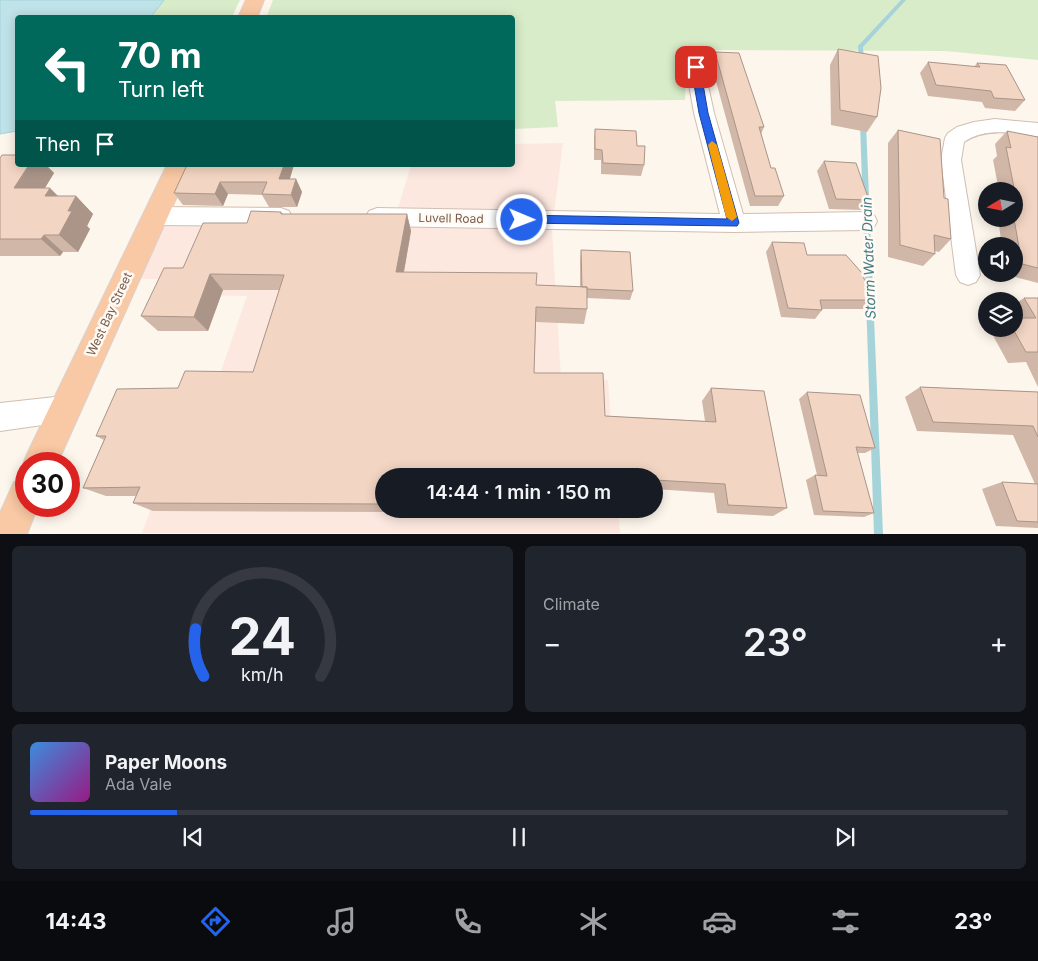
<!DOCTYPE html>
<html lang="en">
<head>
<meta charset="utf-8">
<style>
	:root { --surface:#171b24; --page:#20242c; --text:#f1f3f6; --muted:#9ea1a6; --line:#363941; --accent:#2563eb }
	body { margin:0; font-family:Inter,sans-serif; background:var(--page); color:var(--text); height:100vh; display:flex; flex-direction:column; font-size:19px; white-space:nowrap }
	* { box-sizing:border-box; margin:0 }
	p { font-size:16px; color:var(--muted) }
	.icon { flex:none; width:28px; height:28px; fill:none; stroke:currentColor; stroke-width:2; stroke-linecap:round; stroke-linejoin:round }
	.map { position:relative; height:534px; overflow:hidden }
	.drawer { display:flex; flex-direction:column; gap:12px; padding:12px; background:#0d0f14; flex:1 }
	.drawer>* { flex:none }
	.guide { position:absolute; left:15px; top:15px; width:500px; height:152px; border-radius:5px; box-shadow:0 2px 12px #0003; background:#00695c; color:#fff; overflow:hidden }
	.needle { width:32px; rotate:260deg }
	.fabs { position:absolute; left:978px; top:182px; display:grid; gap:10px }
	.fabs a { display:grid; place-items:center; width:45px; height:45px; border-radius:50%; background:var(--surface); box-shadow:0 2px 12px #0003; font-size:25px }
	.speed { position:absolute; left:15px; top:452px; display:flex; gap:10px; font-size:25px; font-weight:700; text-align:center }
	.speed>* { display:grid; place-content:center; width:65px; height:65px; border-radius:50%; background:var(--surface); box-shadow:0 2px 12px #0003; line-height:1 }
	.speed .limit { border:8px solid #d22; background:#fff; color:#111 }
	.pin { position:absolute; display:grid; place-items:center; width:42px; height:42px; color:#fff; margin:-21px; border-radius:10px; box-shadow:0 2px 8px #0006 }
	.me { position:absolute; width:55px; margin:-28px; rotate:91deg; stroke-linejoin:round; filter:drop-shadow(0 0 4px #0008) }
	.turn { display:flex; align-items:center; gap:18px; height:105px; padding:0 20px; font-size:22px }
	.turn .icon { width:65px; height:65px; stroke-width:2.5 }
	.turn b { display:block; font-size:35px; line-height:42px }
	.then { display:flex; align-items:center; height:48px; padding:0 20px; background:#0003; gap:10px; font-size:19px }
	.big { font-size:38px; font-weight:600; line-height:1.1 }
	.drawer .card { flex:1; display:flex; flex-direction:column; justify-content:center; gap:8px; min-width:0; padding:0 18px; border-radius:8px; background:var(--page) }
	.drawer .dial { align-items:center; gap:0 }
	.dial svg { height:130px; overflow:visible; fill:none; stroke:var(--line); stroke-width:7; stroke-linecap:round; text-anchor:middle }
	.dial text { fill:var(--text); stroke:none }
	.song { display:flex; align-items:center; gap:15px }
	.cover { width:60px; height:60px; border-radius:8px; background:linear-gradient(135deg,hsl(210 70% 55%),hsl(310 70% 35%)) }
	.played { height:5px; border-radius:2px; background:linear-gradient(90deg,var(--accent) 15%,var(--line) 15%) }
	.keys { display:flex; justify-content:space-around; direction:ltr }
	.heat { display:flex; justify-content:space-between; align-items:center; font-size:28px; direction:ltr }
	.drawer .tiles { flex:1; display:grid; gap:12px; grid-template-columns:1fr 1fr }
	.card:last-child { grid-column:span 2 }
	.trip { position:absolute; left:375px; top:468px; width:288px; height:50px; border-radius:25px; background:var(--surface); box-shadow:0 2px 12px #0003; font-weight:600; line-height:50px; text-align:center }
	.dock { display:flex; height:80px; justify-content:space-around; align-items:center; background:#090b0e; color:var(--muted) }
	.dock .icon { width:35px; height:35px }
	.dock .current { color:var(--accent) }
	.dock b { font-size:22px; color:var(--text) }
	.map>svg:first-child { display:block }
	.commercial { fill:#fde8e0 }
	.green { fill:#d8ecc9 }
	.water { fill:#bfe3e8; stroke:#a5d3da }
	.lines { fill:none; stroke-linecap:round; stroke-linejoin:round }
	.stream { fill:#a5d3da; fill-rule:evenodd }
	.minor-casing { stroke:#d1beb0; stroke-width:2 }
	.trunk-casing { stroke:#dad1cd; stroke-width:2 }
	.minor { fill:#fff; fill-rule:evenodd }
	.trunk { fill:#f9c8a4; fill-rule:evenodd }
	.wall { fill:#d1b7a8 }
	.shaded-wall { fill:#aa9588 }
	.building { fill:#f3d5c3; stroke:#aa9588 }
	.route { fill:#2563eb; stroke:#184099 }
	.slow { fill:#f59e0b }
	.labels { text-anchor:middle; dominant-baseline:central; stroke-width:5; stroke-linejoin:round; paint-order:stroke }
	.street-label { font-size:12px; fill:#7a5c4d; stroke:#fffaf3 }
	.water-label { font-size:14px; font-style:italic; fill:#437c86; stroke:#fffaf3 }
</style>
</head>
<body>
<div class="map">
<svg width="1038" height="534" viewBox="0 0 1038 534">
	<rect width="100%" height="100%" fill="#fdf6ec"/>
	<path class="commercial" d="M 563,143 L 552,230 L 561,378 L 608,380 L 615,476 L 384,476 L 384,509 L 618,509 L 620,533 L 142,533 L 202,371 L 221,371 L 247,296 L 184,295 L 191,279 L 140,279 L 163,226 L 393,225 L 411,165 L 512,165 L 513,144 Z"/>
	<path class="green" d="M 164,0 L 240,0 L 232,17 L 151,18 Z
		M 273,0 L 1038,0 L 1038,60 L 945,51 L 687,50 L 685,100 L 555,101 L 558,127 L 513,129 L 512,18 L 266,18 Z"/>
	<path class="water" d="M 0,0 L 164,0 L 151,17 L 18,18 L 17,131 L 0,134 Z"/>
	<g class="lines">
		<path class="stream" d="M 901,0 L 906,0 L 863,47 L 864,61 L 861,63 L 859,62 L 858,46 Z
			M 863,122 L 866,124 L 883,534 L 874,534 L 860,124 Z"/>
		<defs>
			<path id="minor" d="M 695,61 L 701,63 L 704,67 L 714,113 L 743,214 L 866,212 L 874,215 L 877,221 L 874,227 L 866,230 L 734,232 L 377,226 L 369,223 L 366,217 L 369,211 L 377,208 L 720,214 L 694,113 L 686,67 L 689,63 Z
				M 995,119 L 1038,123 L 1038,137 C 1014,133 986,127 964,142 L 961,160 L 980,275 L 976,282 L 968,285 L 960,282 L 956,275 L 941,160 L 945,138 L 948,133 L 957,127 L 974,122 Z
				M 155,207 L 281,208 L 289,211 L 292,217 L 289,223 L 281,226 L 155,225 L 147,222 L 144,216 L 147,210 Z
				M 64,396 L 74,400 L 78,409 L 74,418 L 64,422 L 0,431 L 0,403 Z"/>
			<path id="trunk" d="M 246,0 L 264,0 L 257,18 L 238,18 Z
				M 167,165 L 191,165 L 57,464 L 26,464 L 26,472 L 23,464 L 28,452 Z
				M 26,477 L 26,506 L 38,506 L 27,534 L 0,534 L 0,513 L 14,482 Z"/>
		</defs>
		<use href="#minor" class="minor-casing"/>
		<use href="#trunk" class="trunk-casing"/>
		<use href="#minor" class="minor"/>
		<use href="#trunk" class="trunk"/>
	</g>
	<path class="wall" d="M 838,49 L 877,117 L 867,132 L 831,125 L 830,65 Z
		M 715,52 L 764,127 L 761,134 L 771,168 L 784,196 L 778,206 L 750,206 L 711,63 Z
		M 928,62 L 974,67 L 977,63 L 1025,100 L 1015,111 L 985,108 L 982,102 L 928,96 L 920,73 Z
		M 595,129 L 637,146 L 644,165 L 641,176 L 601,174 L 601,160 L 594,160 L 594,139 Z
		M 898,130 L 944,198 L 951,239 L 939,252 L 935,251 L 935,254 L 923,266 L 888,257 L 888,143 Z
		M 1007,131 L 1038,137 L 1038,283 L 1007,275 L 1007,274 L 1014,274 L 1014,246 L 1002,246 L 998,219 L 1014,219 L 1014,191 L 999,191 L 993,160 L 997,156 L 995,144 Z
		M 0,158 L 18,165 L 46,165 L 54,173 L 45,188 L 58,196 L 76,196 L 93,214 L 87,226 L 90,229 L 78,252 L 63,252 L 60,256 L 0,256 Z
		M 824,161 L 869,200 L 861,210 L 829,209 L 817,171 Z
		M 187,165 L 290,179 L 296,179 L 302,192 L 297,207 L 269,207 L 262,195 L 228,194 L 223,206 L 183,205 L 174,193 Z
		M 281,212 L 283,214 L 407,214 L 411,231 L 404,272 L 536,285 L 580,287 L 580,259 L 581,250 L 633,291 L 630,300 L 587,298 L 587,309 L 584,324 L 536,322 L 534,373 L 605,416 L 705,421 L 702,401 L 711,388 L 787,508 L 773,516 L 717,513 L 714,493 L 654,489 L 654,476 L 384,476 L 384,509 L 607,509 L 604,513 L 153,511 L 133,503 L 136,496 L 106,496 L 83,488 L 104,440 L 96,436 L 178,388 L 253,372 L 279,290 L 223,290 L 208,331 L 158,331 L 141,316 L 183,268 L 247,223 Z
		M 772,242 L 807,255 L 872,300 L 863,309 L 822,309 L 822,310 L 815,319 L 781,317 L 766,252 Z
		M 1024,298 L 1038,298 L 1038,387 L 1026,362 L 1008,363 L 990,330 L 992,329 L 1014,329 L 1014,305 Z
		M 920,387 L 1038,392 L 1038,528 L 996,526 L 982,489 L 1002,482 L 1035,484 L 1013,435 L 917,431 L 905,397 Z
		M 807,392 L 875,448 L 865,453 L 857,453 L 874,513 L 864,517 L 814,515 L 806,480 L 815,475 L 817,475 L 799,399 Z"/>
	<path class="shaded-wall" d="M 29,165 L 46,165 L 54,173 L 34,206 L 14,188 Z
		M 284,165 L 294,165 L 286,192 L 279,179 Z
		M 296,179 L 302,192 L 297,207 L 291,195 Z
		M 220,182 L 228,194 L 223,206 L 215,194 Z
		M 50,188 L 68,206 L 45,196 Z
		M 76,196 L 93,214 L 87,226 L 90,229 L 78,252 L 59,235 L 68,211 Z
		M 407,214 L 411,231 L 401,288 L 396,272 Z
		M 44,235 L 63,252 L 60,256 L 41,239 Z
		M 210,274 L 223,290 L 208,331 L 194,317 Z"/>
	<path class="building" d="M 838,49 L 878,56 L 881,88 L 877,117 L 840,110 Z
		M 715,52 L 739,53 L 764,127 L 759,127 L 771,168 L 775,168 L 784,196 L 755,196 Z
		M 928,62 L 980,67 L 977,63 L 1006,65 L 1025,100 L 994,98 L 991,91 L 936,85 Z
		M 595,129 L 636,131 L 637,146 L 645,146 L 644,165 L 603,163 L 602,150 L 595,149 Z
		M 898,130 L 940,139 L 944,198 L 948,199 L 951,239 L 934,235 L 935,254 L 900,245 Z
		M 1007,131 L 1038,137 L 1038,268 L 1022,264 L 1014,219 L 1014,207 L 1018,208 L 1006,147 L 1011,148 Z
		M 2,155 L 18,155 L 18,165 L 29,165 L 14,188 L 50,188 L 45,196 L 76,196 L 68,211 L 72,211 L 59,235 L 44,235 L 41,239 L 0,239 L 0,158 Z
		M 824,161 L 856,163 L 869,200 L 836,199 Z
		M 187,165 L 284,165 L 279,179 L 296,179 L 291,195 L 262,194 L 267,182 L 220,182 L 215,194 L 174,193 Z
		M 251,211 L 281,212 L 281,214 L 407,214 L 396,272 L 537,273 L 536,285 L 587,287 L 587,309 L 536,307 L 534,373 L 603,373 L 605,416 L 716,422 L 711,388 L 764,391 L 787,508 L 728,505 L 725,484 L 654,480 L 654,476 L 384,476 L 384,504 L 133,503 L 140,487 L 83,488 L 106,436 L 96,436 L 117,389 L 178,388 L 185,371 L 253,372 L 284,275 L 210,274 L 194,317 L 141,316 L 164,268 L 183,268 L 203,223 L 247,223 Z
		M 772,242 L 804,243 L 807,255 L 846,255 L 862,273 L 872,300 L 820,300 L 822,310 L 788,308 Z
		M 581,250 L 630,252 L 633,291 L 587,289 L 587,287 L 582,287 Z
		M 1024,298 L 1038,298 L 1038,352 L 1026,352 L 1013,329 L 1014,329 L 1014,318 L 1036,318 Z
		M 920,387 L 1038,392 L 1038,437 L 1033,426 L 933,422 Z
		M 807,392 L 860,395 L 875,448 L 856,447 L 874,513 L 823,511 L 815,475 L 827,476 Z
		M 1002,482 L 1038,484 L 1038,522 L 1017,521 Z"/>
	<path class="route" d="M 696,64 L 700,67 L 708,113 L 739,223 L 737,226 L 518,223 L 517,220 L 522,215 L 727,219 L 699,113 L 691,67 Z"/>
	<path class="slow" d="M 712,141 L 717,145 L 737,217 L 732,221 L 726,217 L 708,145 Z"/>
	<g class="labels">
		<g class="street-label">
			<text transform="translate(451 218) rotate(1)">Luvell Road</text>
			<text transform="translate(109 314) rotate(-65)">West Bay Street</text>
		</g>
		<g class="water-label">
			<text transform="translate(868 258) rotate(-92)">Storm Water Drain</text>
		</g>
	</g>
</svg>
<div class="fabs">
<a><svg class="needle" viewBox="-14 -14 28 28"><path d="M0-13l5 13h-10z" fill="#e53935"/><path d="M0 13l5-13h-10z" fill="#9ea1a6"/></svg></a>
<a><svg class="icon" aria-label="sound" viewBox="0 0 24 24"><path d="M4 9h4l5-4v14l-5-4H4zM17 9q2 3 0 6"/></svg></a>
<a><svg class="icon" aria-label="layers" viewBox="0 0 24 24"><path d="M12 4l9 5-9 5-9-5zM3 14l9 5 9-5"/></svg></a>
</div>
<div class="speed"><div class="limit">30</div></div>
<div class="pin" style="left:696px;top:67px;background:#d93025"><svg class="icon" aria-label="arrive" viewBox="0 0 24 24"><path d="M6 21V4h12l-3 4 3 4H6"/></svg></div>
<svg class="me" style="left:522px;top:220px" viewBox="-20 -20 40 40"><circle r="17" fill="#2563eb" stroke="#fff" stroke-width="3"/><path d="M0-11L8 9 0 5-8 9z" fill="#fff"/></svg>
<div class="trip">14:44 · 1 min · 150 m</div>
<div class="guide">
<div class="turn"><svg class="icon" aria-label="left" viewBox="0 0 24 24"><path d="M17 20v-9H6M10 6l-5 5 5 5"/></svg><div><b>70 m</b>Turn left</div></div>
<div class="then">Then<svg class="icon" aria-label="arrive" viewBox="0 0 24 24"><path d="M6 21V4h12l-3 4 3 4H6"/></svg></div>
</div>
</div>
<section class="drawer">
<div class="tiles">
<div class="card dial"><svg viewBox="0 0 100 80">
<path d="M14 69A42 42 0 1 1 86 69"/>
<path d="M14 69A42 42 0 0 1 9 40" stroke="#2563eb"/>
<text x="50" y="56" font-size="32" font-weight="700">24</text>
<text x="50" y="72" font-size="11">km/h</text>
</svg></div>
<div class="card"><p>Climate</p>
<div class="heat"><a>−</a><b class="big">23°</b><a>+</a></div>
</div>
<div class="card">
<div class="song"><i class="cover"></i><div><b>Paper Moons</b><p>Ada Vale</p></div></div>
<div class="played"></div>
<div class="keys"><svg class="icon" aria-label="previous" viewBox="0 0 24 24"><path d="M18 5L8 12l10 7zM5 5v14"/></svg><svg class="icon" aria-label="pause" viewBox="0 0 24 24"><path d="M8 5v14M16 5v14"/></svg><svg class="icon" aria-label="next" viewBox="0 0 24 24"><path d="M6 5l10 7-10 7zM19 5v14"/></svg></div>
</div>
</div>
</section>
<nav class="dock">
<b>14:43</b>
<svg class="icon current" aria-label="directions" viewBox="0 0 24 24"><path d="M12 3l9 9-9 9-9-9zM9 14v-3h6M13 9l2 2-2 2"/></svg>
<svg class="icon" aria-label="music" viewBox="0 0 24 24"><path d="M9 18V5l10-2v13"/><circle cx="6" cy="18" r="3"/><circle cx="16" cy="16" r="3"/></svg>
<svg class="icon" aria-label="phone" viewBox="0 0 24 24"><path d="M5 4h4l2 5-3 2q2 4 5 5l2-3 5 2v4C11 20 4 13 5 4z"/></svg>
<svg class="icon" aria-label="climate" viewBox="0 0 24 24"><path d="M12 3v18M4 7l16 10M4 17L20 7"/></svg>
<svg class="icon" aria-label="car" viewBox="0 0 24 24"><path d="M5 17H2v-5l4-1 3-4h7l3 4 3 1v5h-3M9 17h6M6 11h13"/><circle cx="7" cy="17" r="2"/><circle cx="17" cy="17" r="2"/></svg>
<svg class="icon" aria-label="filters" viewBox="0 0 24 24"><path d="M4 7h16M4 17h16"/><circle cx="9" cy="7" r="2"/><circle cx="15" cy="17" r="2"/></svg>
<b>23°</b>
</nav>
</body>
</html>
